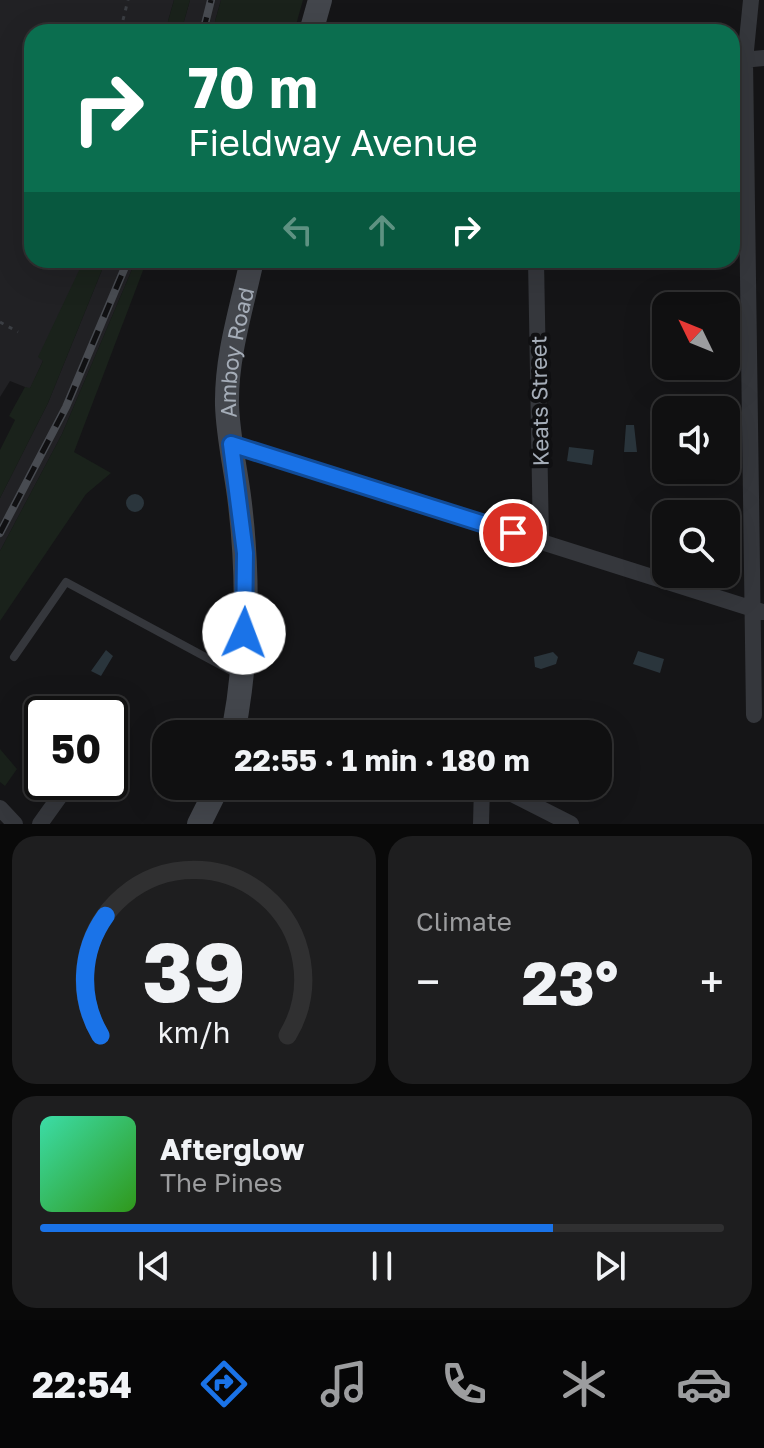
<!DOCTYPE html>
<html lang="en">
<head>
<meta charset="utf-8">
<style>
	:root { --surface:#101011; --page:#1e1e1f; --text:#f1f3f6; --muted:#9c9d9f; --line:#303031; --accent:#1a73e8 }
	body { margin:0; font-family:"Golos Text",sans-serif; background:var(--page); color:var(--text); height:100vh; display:flex; flex-direction:column; font-size:30px; white-space:nowrap }
	* { box-sizing:border-box; margin:0 }
	p { font-size:26px; color:var(--muted) }
	.icon { flex:none; width:44px; height:44px; fill:none; stroke:currentColor; stroke-width:2; stroke-linecap:round; stroke-linejoin:round }
	.map { position:relative; height:824px; overflow:hidden }
	.details { display:flex; flex-direction:column; gap:12px; padding:12px; background:#090909; flex:1 }
	.details>* { flex:none }
	.top-card { position:absolute; left:24px; top:24px; width:716px; height:244px; border-radius:24px; box-shadow:0 8px 32px #0002,0 0 0 2px var(--line); background:#0b6e4f; color:#fff; overflow:hidden }
	.needle { width:52px; rotate:313deg }
	.controls { position:absolute; left:652px; top:292px; display:grid; gap:16px }
	.controls a { display:grid; place-items:center; width:88px; height:88px; border-radius:16px; background:var(--surface); box-shadow:0 8px 32px #0002,0 0 0 2px var(--line); font-size:40px }
	.speed { position:absolute; left:24px; top:696px; display:flex; gap:16px; font-size:40px; font-weight:700; text-align:center }
	.speed>* { display:grid; place-content:center; width:104px; height:104px; border-radius:50%; background:var(--surface); box-shadow:0 8px 32px #0002,0 0 0 2px var(--line); line-height:1 }
	.speed .limit { border:4px solid #111; border-radius:12px; background:#fff; color:#111 }
	.pin { position:absolute; display:grid; place-items:center; width:68px; height:68px; color:#fff; margin:-34px; border:4px solid #fff; border-radius:50%; box-shadow:0 2px 8px #0007 }
	.me { position:absolute; width:88px; margin:-44px; rotate:2deg; stroke-linejoin:round; filter:drop-shadow(0 0 6px #0008) }
	.turn { display:flex; align-items:center; gap:28px; height:168px; padding:0 32px; font-size:36px }
	.turn .icon { width:104px; height:104px; stroke-width:2.5 }
	.turn b { display:block; font-size:56px; line-height:68px }
	.lanes { display:flex; align-items:center; height:76px; padding:0 32px; background:#0003; justify-content:center; gap:40px; direction:ltr }
	.lanes .off { opacity:.35 }
	.big { font-size:60px; font-weight:700; line-height:1.1 }
	.details .card { flex:1; display:flex; flex-direction:column; justify-content:center; gap:12px; min-width:0; padding:0 28px; border-radius:24px; background:var(--page) }
	.details .dial { align-items:center; gap:0 }
	.dial svg { height:208px; overflow:visible; fill:none; stroke:var(--line); stroke-width:7; stroke-linecap:round; text-anchor:middle }
	.dial text { fill:var(--text); stroke:none }
	.song { display:flex; align-items:center; gap:24px }
	.cover { width:96px; height:96px; border-radius:12px; background:linear-gradient(135deg,hsl(160 70% 55%),hsl(110 70% 35%)) }
	.played { height:8px; border-radius:4px; background:linear-gradient(90deg,var(--accent) 75%,var(--line) 75%) }
	.keys { display:flex; justify-content:space-around; direction:ltr }
	.heat { display:flex; justify-content:space-between; align-items:center; font-size:44px; direction:ltr }
	.details .tiles { flex:1; display:grid; gap:12px; grid-template-columns:1fr 1fr }
	.card:last-child { grid-column:span 2 }
	.trip { position:absolute; left:152px; top:720px; width:460px; height:80px; border-radius:24px; background:var(--surface); box-shadow:0 8px 32px #0002,0 0 0 2px var(--line); font-weight:700; line-height:80px; text-align:center }
	.menu { display:flex; height:128px; justify-content:space-around; align-items:center; background:#060607; color:var(--muted) }
	.menu .icon { width:56px; height:56px }
	.menu .on { color:var(--accent) }
	.menu b { font-size:36px; color:var(--text) }
	.map>svg:first-child { display:block }
	.built { fill:#212124 }
	.green { fill:#1a221b }
	.water { fill:#2a353c }
	.lines { fill:none; stroke-linecap:round; stroke-linejoin:round }
	.path { stroke:#3b3e43; stroke-width:3; stroke-dasharray:4 6; stroke-linecap:butt }
	.service { stroke:#35373c; stroke-width:8 }
	.minor { stroke:#35373c; stroke-width:16 }
	.secondary { stroke:#43464c; stroke-width:24 }
	.rail-casing { stroke:#484b51; stroke-width:8 }
	.rail { stroke:#101012; stroke-width:5; stroke-dasharray:15; stroke-linecap:butt }
	.route-casing { stroke:#114b97; stroke-width:20 }
	.route { stroke:#1a73e8; stroke-width:14 }
	.labels { text-anchor:middle; dominant-baseline:central; stroke-width:8; stroke-linejoin:round; paint-order:stroke }
	.street-label { font-size:22px; fill:#a5adb8; stroke:#101012 }
</style>
</head>
<body>
<div class="map">
<svg width="764" height="824" viewBox="0 0 764 824">
	<rect width="100%" height="100%" fill="#151517"/>
	<path class="built" d="M 0,0 L 174,0 L 165,32 L 32,32 L 32,260 L 89,260 L 30,389 L 10,381 L 0,397 Z
		M 190,0 L 221,0 L 212,32 L 181,32 Z
		M 106,260 L 136,260 L 62,434 L 0,551 L 0,498 L 48,403 Z"/>
	<path class="green" d="M 174,0 L 190,0 L 181,32 L 165,32 Z
		M 221,0 L 303,0 L 294,32 L 212,32 Z
		M 84,260 L 106,260 L 48,403 L 0,498 L 0,450 L 15,420 L 9,416 L 25,387 L 30,388 L 43,361 L 38,357 Z
		M 136,260 L 147,260 L 74,452 L 111,473 L 86,494 L 0,621 L 0,551 L 62,434 Z
		M 0,749 L 17,769 L 5,786 L 0,782 Z"/>
	<path class="water" d="M 626,425 L 634,425 L 637,452 L 624,452 Z
		M 569,447 L 594,450 L 592,465 L 567,461 Z
		M126 503a9 9 0 1 1 18 0a9 9 0 1 1-18 0Z
		M 106,650 L 113,656 L 101,676 L 91,671 Z
		M 638,651 L 664,659 L 660,673 L 633,664 Z
		M 553,652 L 558,657 L 556,664 L 541,669 L 535,667 L 534,657 Z"/>
	<g class="lines">
		<path class="path" d="M 123,20 L 128,0
			M 0,322 L 18,332"/>
		<path class="service" d="M 14,657 L 66,582 L 237,674"/>
		<path class="minor" d="M 751,0 L 745,60 L 754,715
			M 732,61 L 764,58
			M 536,260 L 541,542
			M 231,444 L 763,612
			M 309,734 L 360,730 L 391,734
			M 110,747 L 120,746
			M 496,786 L 571,824
			M 0,808 L 15,824
			M 40,824 L 70,782
			M 481,824 L 482,786"/>
		<g class="secondary">
			<path d="M 311,32 L 320,0"/>
			<path id="s1" d="M 233,734 C 248,656 249,574 239,496 C 235,466 228,436 227,405 C 226,356 242,307 252,260"/>
			<path d="M 199,824 L 218,786"/>
		</g>
		<defs>
			<path id="rail" d="M 203,32 L 211,0
				M 0,533 L 66,407 L 128,260"/>
		</defs>
		<use href="#rail" class="rail-casing"/>
		<use href="#rail" class="rail"/>
	</g>
	<g class="lines">
		<defs>
			<path id="route" d="M 244,633 L 245,553 L 231,444 L 513,533"/>
		</defs>
		<use href="#route" class="route-casing"/>
		<use href="#route" class="route"/>
	</g>
	<g class="labels">
		<g class="street-label">
			<text stroke="none"><textPath href="#s1" startOffset="384">Amboy Road</textPath></text>
			<text transform="translate(539 401) rotate(-91)">Keats Street</text>
		</g>
	</g>
</svg>
<div class="controls">
<a><svg class="needle" viewBox="-14 -14 28 28"><path d="M0-13l5 13h-10z" fill="#e53935"/><path d="M0 13l5-13h-10z" fill="#9c9d9f"/></svg></a>
<a><svg class="icon" aria-label="sound" viewBox="0 0 24 24"><path d="M4 9h4l5-4v14l-5-4H4zM17 9q2 3 0 6"/></svg></a>
<a><svg class="icon" aria-label="search" viewBox="0 0 24 24"><circle cx="10" cy="10" r="6"/><path d="M15 15l6 6"/></svg></a>
</div>
<div class="speed"><div class="limit">50</div></div>
<div class="pin" style="left:513px;top:533px;background:#d93025"><svg class="icon" aria-label="arrive" viewBox="0 0 24 24"><path d="M6 21V4h12l-3 4 3 4H6"/></svg></div>
<svg class="me" style="left:244px;top:633px" viewBox="-20 -20 40 40"><circle r="19" fill="#fff"/><path d="M0-13L10 11 0 6-10 11z" fill="#1a73e8"/></svg>
<div class="trip">22:55 · 1 min · 180 m</div>
<div class="top-card">
<div class="turn"><svg class="icon" aria-label="right" viewBox="0 0 24 24"><path d="M7 20v-9h11M14 6l5 5-5 5"/></svg><div><b>70 m</b>Fieldway Avenue</div></div>
<div class="lanes"><svg class="icon off" aria-label="left" viewBox="0 0 24 24"><path d="M17 20v-9H6M10 6l-5 5 5 5"/></svg><svg class="icon off" aria-label="ahead" viewBox="0 0 24 24"><path d="M12 20V5M6 11l6-6 6 6"/></svg><svg class="icon" aria-label="right" viewBox="0 0 24 24"><path d="M7 20v-9h11M14 6l5 5-5 5"/></svg></div>
</div>
</div>
<section class="details">
<div class="tiles">
<div class="card dial"><svg viewBox="0 0 100 80">
<path d="M14 69A42 42 0 1 1 86 69"/>
<path d="M14 69A42 42 0 0 1 16 23" stroke="#1a73e8"/>
<text x="50" y="56" font-size="32" font-weight="700">39</text>
<text x="50" y="72" font-size="11">km/h</text>
</svg></div>
<div class="card"><p>Climate</p>
<div class="heat"><a>−</a><b class="big">23°</b><a>+</a></div>
</div>
<div class="card">
<div class="song"><i class="cover"></i><div><b>Afterglow</b><p>The Pines</p></div></div>
<div class="played"></div>
<div class="keys"><svg class="icon" aria-label="previous" viewBox="0 0 24 24"><path d="M18 5L8 12l10 7zM5 5v14"/></svg><svg class="icon" aria-label="pause" viewBox="0 0 24 24"><path d="M8 5v14M16 5v14"/></svg><svg class="icon" aria-label="next" viewBox="0 0 24 24"><path d="M6 5l10 7-10 7zM19 5v14"/></svg></div>
</div>
</div>
</section>
<nav class="menu">
<b>22:54</b>
<svg class="icon on" aria-label="directions" viewBox="0 0 24 24"><path d="M12 3l9 9-9 9-9-9zM9 14v-3h6M13 9l2 2-2 2"/></svg>
<svg class="icon" aria-label="music" viewBox="0 0 24 24"><path d="M9 18V5l10-2v13"/><circle cx="6" cy="18" r="3"/><circle cx="16" cy="16" r="3"/></svg>
<svg class="icon" aria-label="phone" viewBox="0 0 24 24"><path d="M5 4h4l2 5-3 2q2 4 5 5l2-3 5 2v4C11 20 4 13 5 4z"/></svg>
<svg class="icon" aria-label="climate" viewBox="0 0 24 24"><path d="M12 3v18M4 7l16 10M4 17L20 7"/></svg>
<svg class="icon" aria-label="car" viewBox="0 0 24 24"><path d="M5 17H2v-5l4-1 3-4h7l3 4 3 1v5h-3M9 17h6M6 11h13"/><circle cx="7" cy="17" r="2"/><circle cx="17" cy="17" r="2"/></svg>
</nav>
</body>
</html>
